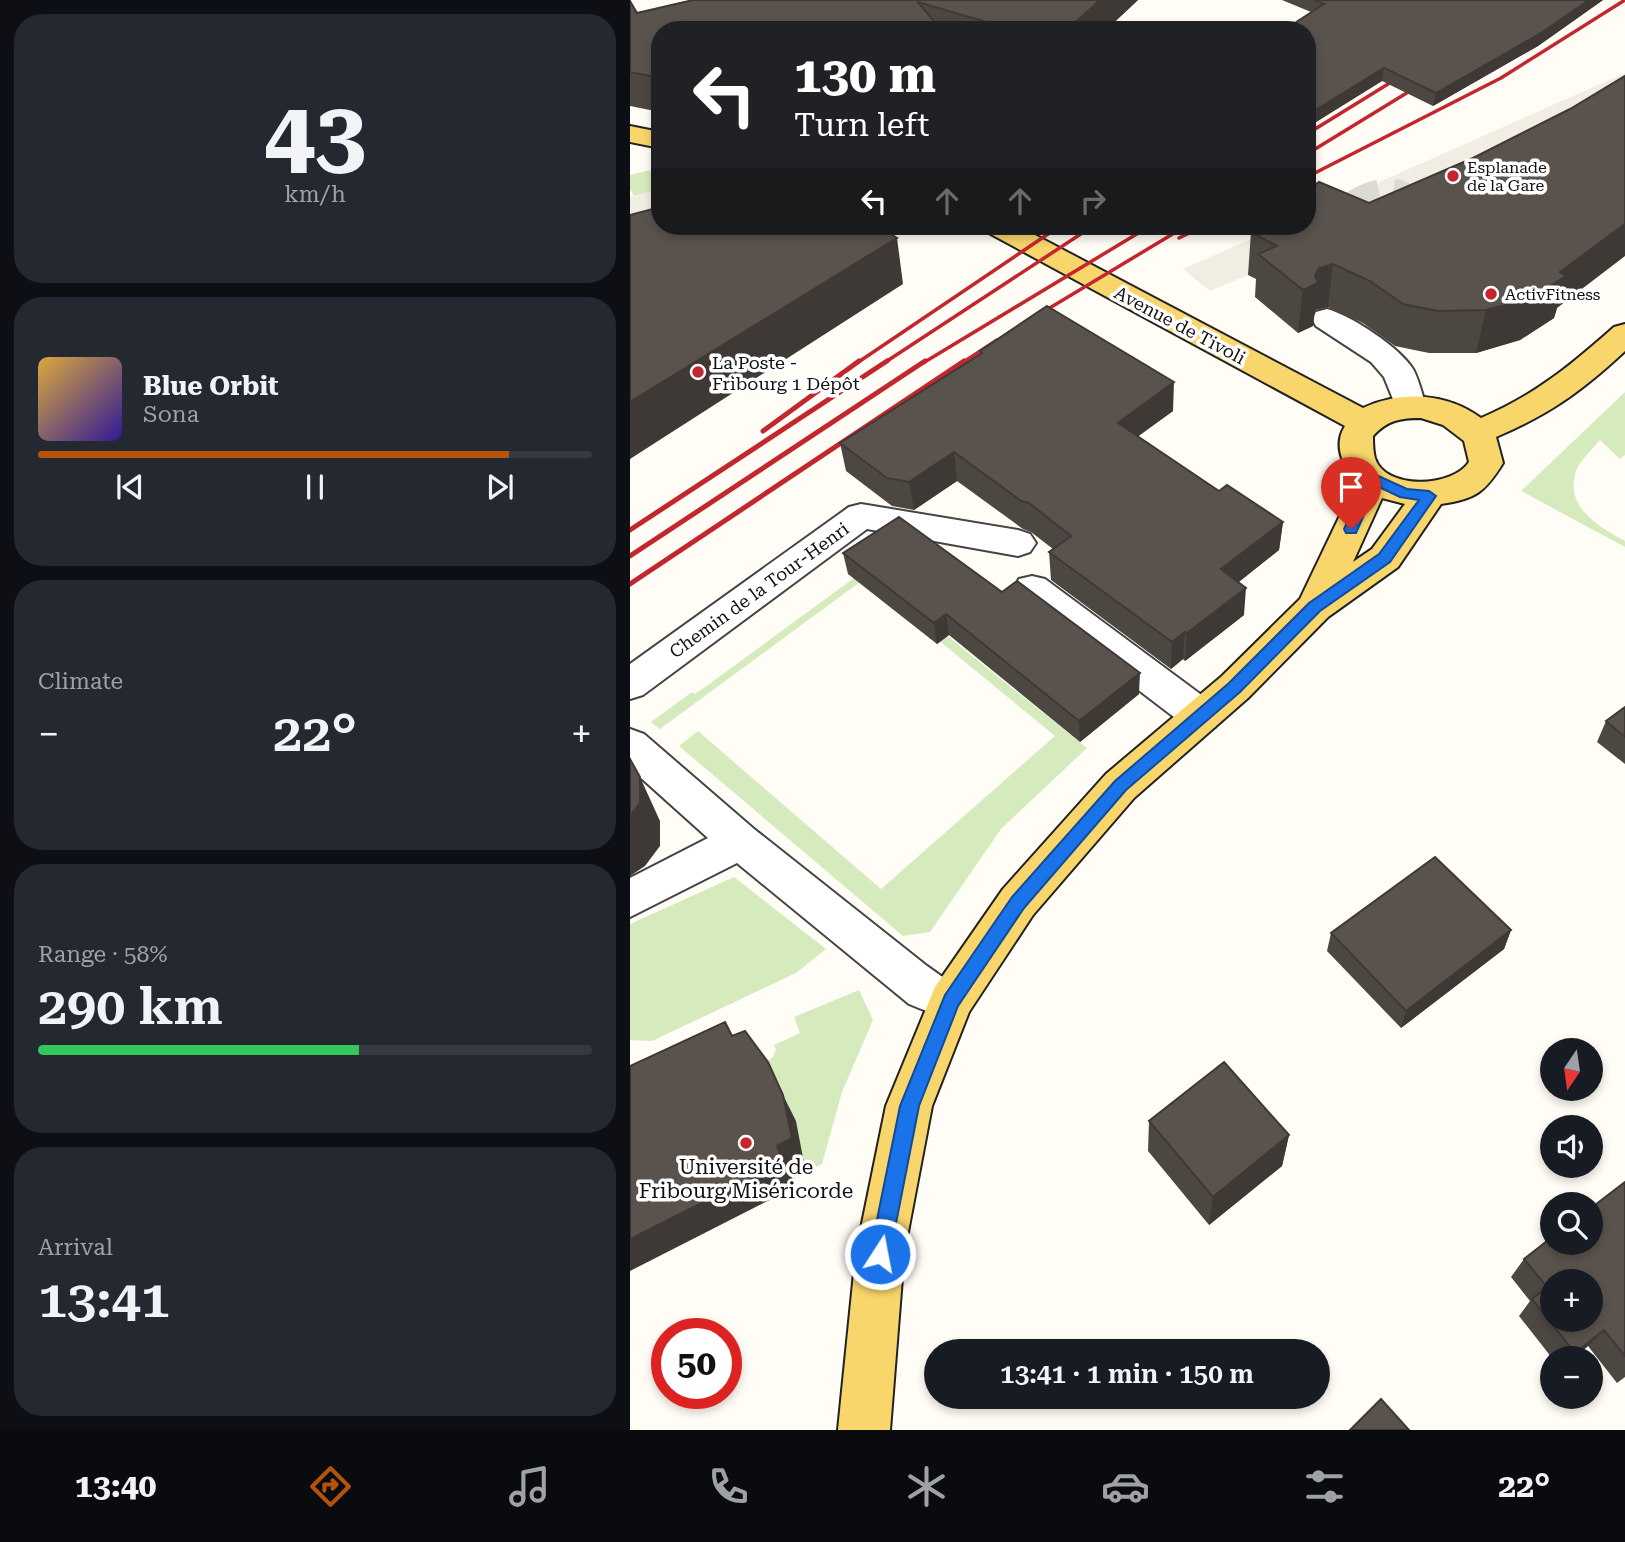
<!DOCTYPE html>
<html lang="en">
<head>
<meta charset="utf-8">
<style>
	:root { --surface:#171b24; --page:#242831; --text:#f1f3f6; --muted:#9ea1a6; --line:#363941; --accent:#b45309 }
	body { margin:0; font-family:"Roboto Serif",serif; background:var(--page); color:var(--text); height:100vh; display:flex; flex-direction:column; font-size:26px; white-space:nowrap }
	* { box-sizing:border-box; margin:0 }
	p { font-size:23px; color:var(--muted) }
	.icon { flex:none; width:38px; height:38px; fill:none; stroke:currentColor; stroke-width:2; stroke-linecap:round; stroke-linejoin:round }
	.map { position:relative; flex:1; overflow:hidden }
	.drawer { display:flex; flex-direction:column; gap:14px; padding:14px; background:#0d0f14; width:630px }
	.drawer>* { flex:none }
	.banner { position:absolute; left:21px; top:21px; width:665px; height:214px; border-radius:28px; box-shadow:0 4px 10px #0003; background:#202124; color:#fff; overflow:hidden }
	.needle { width:46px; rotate:193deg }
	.buttons { position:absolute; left:910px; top:1038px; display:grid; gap:14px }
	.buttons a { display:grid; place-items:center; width:63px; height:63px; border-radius:50%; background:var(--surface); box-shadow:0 4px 10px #0003; font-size:35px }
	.speed { position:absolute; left:21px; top:1318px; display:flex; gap:14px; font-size:35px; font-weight:700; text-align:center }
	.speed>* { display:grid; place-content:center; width:91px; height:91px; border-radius:50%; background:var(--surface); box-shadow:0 4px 10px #0003; line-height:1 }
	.speed .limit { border:10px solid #d22; background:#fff; color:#111 }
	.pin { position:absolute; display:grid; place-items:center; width:60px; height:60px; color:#fff; margin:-72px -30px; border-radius:50% 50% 50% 0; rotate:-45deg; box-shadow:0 0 7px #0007 }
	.pin .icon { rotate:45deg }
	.me { position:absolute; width:77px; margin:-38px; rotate:11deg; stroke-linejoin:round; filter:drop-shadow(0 0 5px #0008) }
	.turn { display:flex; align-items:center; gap:24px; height:147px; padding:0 28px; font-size:32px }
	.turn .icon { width:91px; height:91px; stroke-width:2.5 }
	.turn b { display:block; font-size:49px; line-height:60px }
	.lanes { display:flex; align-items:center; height:66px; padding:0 28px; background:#0003; justify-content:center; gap:35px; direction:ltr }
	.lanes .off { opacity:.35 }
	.big { font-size:52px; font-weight:600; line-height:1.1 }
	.drawer .tile { flex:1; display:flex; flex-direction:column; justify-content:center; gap:10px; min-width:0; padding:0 24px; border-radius:28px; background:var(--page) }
	.drawer .dial { align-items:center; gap:0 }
	.dial b { font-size:91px; line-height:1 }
	.song { display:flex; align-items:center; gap:21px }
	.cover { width:84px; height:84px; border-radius:10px; background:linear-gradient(135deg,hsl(40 70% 55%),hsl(250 70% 35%)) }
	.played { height:7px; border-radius:4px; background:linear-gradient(90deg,var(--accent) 85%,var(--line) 85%) }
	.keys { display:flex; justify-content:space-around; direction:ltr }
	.heat { display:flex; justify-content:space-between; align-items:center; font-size:38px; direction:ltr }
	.charge { height:10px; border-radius:5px; background:linear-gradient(90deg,#34c759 58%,var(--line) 0) }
	.trip { position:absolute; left:294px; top:1339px; width:406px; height:70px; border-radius:35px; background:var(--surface); box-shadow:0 4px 10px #0003; font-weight:600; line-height:70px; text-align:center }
	.tabs { display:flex; height:112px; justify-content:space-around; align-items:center; background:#090b0e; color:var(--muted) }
	.tabs .icon { width:49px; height:49px }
	.tabs .on { color:var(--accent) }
	.tabs b { font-size:32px; color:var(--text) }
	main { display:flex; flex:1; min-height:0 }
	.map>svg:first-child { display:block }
	.green { fill:#d5ebbd }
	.plaza { fill:#f1ede2 }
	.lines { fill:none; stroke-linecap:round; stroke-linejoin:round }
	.minor-tunnel { stroke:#dbdad3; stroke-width:28; stroke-dasharray:28 14; stroke-linecap:butt }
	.minor-casing { stroke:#444; stroke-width:4 }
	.major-casing { stroke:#222; stroke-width:4 }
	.minor { fill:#fff; fill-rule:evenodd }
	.major { fill:#f9d66b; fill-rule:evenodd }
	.rail-far1 { stroke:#c4262e; stroke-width:3.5 }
	.rail { stroke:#c4262e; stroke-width:5 }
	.wall { fill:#4d4742 }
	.shaded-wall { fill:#3f3936 }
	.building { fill:#5a524d; stroke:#3f3936; stroke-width:2; fill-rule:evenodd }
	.route { fill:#1a73e8; stroke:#114b97; stroke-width:2 }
	.poi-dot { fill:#c4262e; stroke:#fff; stroke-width:2.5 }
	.labels { text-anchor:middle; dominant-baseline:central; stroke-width:7; stroke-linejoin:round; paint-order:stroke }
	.far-poi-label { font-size:16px; fill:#111; stroke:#fff; text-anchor:start }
	.street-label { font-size:18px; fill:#111; stroke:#fff }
	.poi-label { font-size:18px; fill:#111; stroke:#fff; text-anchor:start }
	.near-poi-label { font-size:21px; fill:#111; stroke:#fff }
</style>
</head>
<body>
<main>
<section class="drawer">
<div class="tile dial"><b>43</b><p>km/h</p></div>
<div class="tile">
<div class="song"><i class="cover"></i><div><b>Blue Orbit</b><p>Sona</p></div></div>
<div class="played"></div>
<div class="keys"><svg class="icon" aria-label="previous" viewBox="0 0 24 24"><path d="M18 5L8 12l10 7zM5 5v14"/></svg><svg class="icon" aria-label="pause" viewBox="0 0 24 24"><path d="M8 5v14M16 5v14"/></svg><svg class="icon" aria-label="next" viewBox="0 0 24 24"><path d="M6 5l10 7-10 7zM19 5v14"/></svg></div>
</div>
<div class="tile"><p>Climate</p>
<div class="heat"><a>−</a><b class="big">22°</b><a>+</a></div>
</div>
<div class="tile"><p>Range · 58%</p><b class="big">290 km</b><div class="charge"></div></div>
<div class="tile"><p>Arrival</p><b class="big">13:41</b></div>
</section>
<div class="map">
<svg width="995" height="1430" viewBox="0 0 995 1430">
	<rect width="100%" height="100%" fill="#fffdf5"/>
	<path class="green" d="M 20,170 L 30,189 L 4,196 L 0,189 L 0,175 Z
		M 995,392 L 995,455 L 990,459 L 970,440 C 963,449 950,460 946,471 C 934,507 968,526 995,541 L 995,547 L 891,491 Z
		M 235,570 L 457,748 L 371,829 L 300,932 L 273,936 L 49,746 L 68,731 L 251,889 L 425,736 L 234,579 L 30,729 L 21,722 L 62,692 L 64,694 L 71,690 Z
		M 104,877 L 196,949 L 166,973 L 22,1041 L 0,1040 L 0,924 Z
		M 229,990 L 243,1020 L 212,1092 L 192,1164 L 163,1179 L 159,1171 L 174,1163 C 166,1120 158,1100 133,1065 L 143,1057 L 146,1050 L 144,1045 L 170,1033 L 164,1017 Z"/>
	<path class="plaza" d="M 995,73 L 995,111 L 684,224 L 618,275 L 580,291 L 553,269 L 651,226 L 677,226 L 677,214 Z
		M 30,189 L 30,220 L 0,248 L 0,197 Z"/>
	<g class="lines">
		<path class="minor-tunnel" d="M 691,231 C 709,214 741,186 768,194 C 781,198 793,212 803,221"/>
		<defs>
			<path id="minor" d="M 697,309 C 722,316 769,347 783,369 C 789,380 792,394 796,406 L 791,414 L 780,417 L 769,414 L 754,377 L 741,362 L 686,326 L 682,319 L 686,312 Z
				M 231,504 L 388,530 L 400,534 L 406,543 L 400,552 L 388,556 L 237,529 L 13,695 L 0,699 L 0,664 L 219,507 Z
				M 402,576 L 415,579 L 585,705 L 590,716 L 585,727 L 571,731 L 557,727 L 389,599 L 384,589 L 389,579 Z
				M 0,729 L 14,734 L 124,829 L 297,966 L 311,976 L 337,987 L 343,1001 L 337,1015 L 321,1021 L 279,1004 L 107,863 L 0,917 L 0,878 L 78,838 L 0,768 Z"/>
			<path id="major" d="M 0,126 L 30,132 L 30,148 L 0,142 Z
				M 353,226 L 388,226 L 733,408 C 771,390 817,393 851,418 C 905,395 940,366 984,327 L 995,324 L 995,351 C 952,391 920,414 866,437 L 873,463 C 855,492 846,499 811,504 L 768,567 L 698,617 L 618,698 L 504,798 L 403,915 L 339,1012 L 302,1106 L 274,1253 L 260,1430 L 208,1430 L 226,1253 L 256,1106 L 305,987 L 373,889 L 476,774 L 592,676 L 670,599 L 726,482 C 713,466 703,445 715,426 L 357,232 ZM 791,418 L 813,425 L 834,441 L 839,462 C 822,488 755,490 745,458 C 743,451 743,442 743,436 C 757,420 771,418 791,418 ZM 752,498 L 775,504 L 742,549 L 723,562 Z"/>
		</defs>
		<use href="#minor" class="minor-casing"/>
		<use href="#major" class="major-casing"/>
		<use href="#minor" class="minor"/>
		<use href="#major" class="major"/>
		<path class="rail-far1" d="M 677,134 L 776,73
			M 677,154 L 793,83
			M 677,177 L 871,78 L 995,0
			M 549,238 L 574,226
			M 403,318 L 556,226
			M 227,363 L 430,226
			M 254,363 L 463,226
			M 293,363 L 520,226
			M 332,363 L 367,340"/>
		<path class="rail" d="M 133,431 L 229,361
			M 0,530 L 257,361
			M 0,556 L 295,361
			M 0,584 L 334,361"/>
	</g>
	<path class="wall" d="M 63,0 L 508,0 L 476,30 L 30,30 L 30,112 L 0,106 L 0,1 L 7,13 Z
		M 652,0 L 973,0 L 908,46 L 803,106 L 752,81 L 686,122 L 677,118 L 677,30 L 681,12 Z
		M 621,232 L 927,308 L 924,318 L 890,340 L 846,353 L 799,353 L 765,346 L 733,323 L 698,307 L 685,310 L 683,326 L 668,333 L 625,297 L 626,279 L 618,275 Z
		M 350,351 L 543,411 L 508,436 L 589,491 L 653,522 L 649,550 L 609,582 L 614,615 L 555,661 L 553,659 L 541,669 L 421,580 L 419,552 L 423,549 L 401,532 L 393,529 L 327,481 L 284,510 L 262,506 L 216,471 L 210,443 L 350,354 Z
		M 213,553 L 509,694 L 450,742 L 319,635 L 307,644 L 218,574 Z
		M 995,707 L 995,764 L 967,742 L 976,721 Z
		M 881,930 L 874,949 L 771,1028 L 697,951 L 701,933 Z
		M 519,1121 L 659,1135 L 652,1166 L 579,1225 L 518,1151 Z
		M 995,1182 L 995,1377 L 987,1383 L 958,1346 L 944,1358 L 922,1358 L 889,1316 L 900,1301 L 881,1277 L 894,1259 Z"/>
	<path class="shaded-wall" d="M 470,0 L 508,0 L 476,30 L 437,30 Z
		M 959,0 L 973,0 L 908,46 L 803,106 L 806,93 Z
		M 754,68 L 752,81 L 686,122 L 687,109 Z
		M 995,224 L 995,256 L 927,308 L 924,318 L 890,340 L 846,353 L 856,310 L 930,272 Z
		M 267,238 L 273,284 L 0,459 L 0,402 Z
		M 703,264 L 698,307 L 685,310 L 683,326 L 668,333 L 673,290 L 689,268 Z
		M 544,382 L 543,411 L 488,451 L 488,423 Z
		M 324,452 L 327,481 L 284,510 L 279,482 Z
		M 653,522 L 649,550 L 589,597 L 591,569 Z
		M 616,588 L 614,615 L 555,661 L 557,633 Z
		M 316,614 L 319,635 L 307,644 L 304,623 Z
		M 555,632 L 553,659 L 541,669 L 542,642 Z
		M 510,673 L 509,694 L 450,742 L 449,721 Z
		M 10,777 L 30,821 L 30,846 L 15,866 L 0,876 L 0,816 Z
		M 881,930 L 874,949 L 771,1028 L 776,1011 Z
		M 153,1095 L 166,1121 L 174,1163 L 160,1171 L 165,1187 L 0,1271 L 0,1239 L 147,1146 Z
		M 659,1135 L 652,1166 L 579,1225 L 583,1197 Z
		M 974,1330 L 958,1346 L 944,1358 L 940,1358 L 945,1353 Z"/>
	<path class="building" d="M 63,0 L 470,0 L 437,30 L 384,30 L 288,2 L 311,30 L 30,30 L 30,78 L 0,72 L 0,1 L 7,13 Z
		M 684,0 L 959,0 L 911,33 L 806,93 L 754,68 L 687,109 L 677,105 L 677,30 L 654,30 L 694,4 Z
		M 995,76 L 995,224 L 930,272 L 936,276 L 901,298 L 856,310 L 808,311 L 773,304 L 740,281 L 703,264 L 689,268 L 685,275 L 688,283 L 673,290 L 628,254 L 647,246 L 621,232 L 630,226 L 677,226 L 677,191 L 689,182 L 739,203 L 843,158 L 940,109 Z
		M 30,207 L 30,226 L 248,226 L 267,238 L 0,402 L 0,215 Z
		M 417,306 L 544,382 L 488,423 L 589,491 L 597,485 L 653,522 L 591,569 L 616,588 L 557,633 L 555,632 L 542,642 L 419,552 L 441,536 L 399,503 L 391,501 L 324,452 L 279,482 L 257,478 L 210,443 L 352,353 L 350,351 Z
		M 269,517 L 372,592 L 387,581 L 510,673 L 449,721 L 316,614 L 304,623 L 213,553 Z
		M 995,707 L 995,737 L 976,721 Z
		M 0,759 L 10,777 L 10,803 L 0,816 Z
		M 805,857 L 881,930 L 776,1011 L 701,933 Z
		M 95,1022 L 102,1036 L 115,1031 L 138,1062 L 153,1095 L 162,1138 L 147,1146 L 153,1162 L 0,1239 L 0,1066 Z
		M 594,1062 L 659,1135 L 583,1197 L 519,1121 Z
		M 995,1182 L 995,1356 L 974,1330 L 945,1353 L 902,1299 L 917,1287 L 894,1259 L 922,1237 L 922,1242 L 961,1242 L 961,1208 ZM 922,1281 L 961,1281 L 961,1320 L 922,1320 Z
		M 751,1399 L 779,1430 L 720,1430 Z"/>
	<path class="route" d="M 744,474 L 777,489 L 799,491 L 806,496 L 760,562 L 690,611 L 610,692 L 496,790 L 394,908 L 328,1006 L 289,1106 L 260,1254 L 257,1261 L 250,1264 L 243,1261 L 240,1254 L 270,1106 L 315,995 L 382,897 L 485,781 L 599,683 L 679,603 L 749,554 L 789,500 L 770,497 L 747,486 L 726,533 L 716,533 L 714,529 L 737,479 Z"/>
	<g class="poi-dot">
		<circle cx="823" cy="176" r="7"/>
		<circle cx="861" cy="294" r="7"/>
		<circle cx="68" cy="372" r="7"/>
		<circle cx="116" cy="1143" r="7"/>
	</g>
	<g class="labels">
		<g class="far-poi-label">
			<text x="837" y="167">Esplanade<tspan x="837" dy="18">de la Gare</tspan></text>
			<text x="875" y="294">ActivFitness</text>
		</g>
		<g class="street-label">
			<text transform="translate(550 325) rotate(28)">Avenue de Tivoli</text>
			<text transform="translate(129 590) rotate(-36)">Chemin de la Tour-Henri</text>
		</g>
		<g class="poi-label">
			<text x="82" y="362">La Poste -<tspan x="82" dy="21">Fribourg 1 Dépôt</tspan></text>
		</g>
		<g class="near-poi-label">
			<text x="116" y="1167">Université de<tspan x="116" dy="24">Fribourg Miséricorde</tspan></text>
		</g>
	</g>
</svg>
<div class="buttons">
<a><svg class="needle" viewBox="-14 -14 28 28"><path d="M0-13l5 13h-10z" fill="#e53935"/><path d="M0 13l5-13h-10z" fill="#9ea1a6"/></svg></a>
<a><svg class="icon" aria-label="sound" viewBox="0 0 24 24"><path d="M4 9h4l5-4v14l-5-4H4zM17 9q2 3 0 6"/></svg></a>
<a><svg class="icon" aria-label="search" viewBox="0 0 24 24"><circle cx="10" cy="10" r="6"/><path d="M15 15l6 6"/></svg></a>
<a>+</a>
<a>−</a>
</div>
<div class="speed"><div class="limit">50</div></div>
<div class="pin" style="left:721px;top:529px;background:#d93025"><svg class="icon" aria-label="arrive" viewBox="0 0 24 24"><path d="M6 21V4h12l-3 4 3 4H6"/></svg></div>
<svg class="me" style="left:250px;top:1254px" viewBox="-20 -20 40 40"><circle r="17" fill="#1a73e8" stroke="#fff" stroke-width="3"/><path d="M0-11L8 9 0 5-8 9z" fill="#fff"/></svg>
<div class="trip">13:41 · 1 min · 150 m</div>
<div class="banner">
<div class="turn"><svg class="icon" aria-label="left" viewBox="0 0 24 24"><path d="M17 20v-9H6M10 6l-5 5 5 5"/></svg><div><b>130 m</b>Turn left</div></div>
<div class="lanes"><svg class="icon" aria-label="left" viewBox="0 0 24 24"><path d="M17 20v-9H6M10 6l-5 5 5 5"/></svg><svg class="icon off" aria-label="ahead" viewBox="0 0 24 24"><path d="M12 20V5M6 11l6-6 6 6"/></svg><svg class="icon off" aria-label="ahead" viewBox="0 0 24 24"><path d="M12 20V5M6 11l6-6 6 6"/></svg><svg class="icon off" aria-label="right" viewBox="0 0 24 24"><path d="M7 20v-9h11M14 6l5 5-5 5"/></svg></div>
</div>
</div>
</main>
<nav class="tabs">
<b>13:40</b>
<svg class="icon on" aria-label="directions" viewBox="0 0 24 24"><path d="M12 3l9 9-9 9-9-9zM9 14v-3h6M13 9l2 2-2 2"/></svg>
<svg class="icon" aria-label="music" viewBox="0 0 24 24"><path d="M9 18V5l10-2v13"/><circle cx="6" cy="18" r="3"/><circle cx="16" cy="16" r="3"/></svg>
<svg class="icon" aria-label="phone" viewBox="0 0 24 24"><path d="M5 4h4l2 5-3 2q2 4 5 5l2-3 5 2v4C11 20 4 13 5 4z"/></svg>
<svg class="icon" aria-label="climate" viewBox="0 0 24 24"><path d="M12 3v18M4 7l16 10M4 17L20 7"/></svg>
<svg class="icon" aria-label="car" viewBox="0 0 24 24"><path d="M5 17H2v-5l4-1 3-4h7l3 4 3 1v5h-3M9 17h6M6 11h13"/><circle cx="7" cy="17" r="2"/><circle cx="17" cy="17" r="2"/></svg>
<svg class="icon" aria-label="filters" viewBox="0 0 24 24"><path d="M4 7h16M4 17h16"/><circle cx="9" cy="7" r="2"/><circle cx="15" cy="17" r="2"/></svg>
<b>22°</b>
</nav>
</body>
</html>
